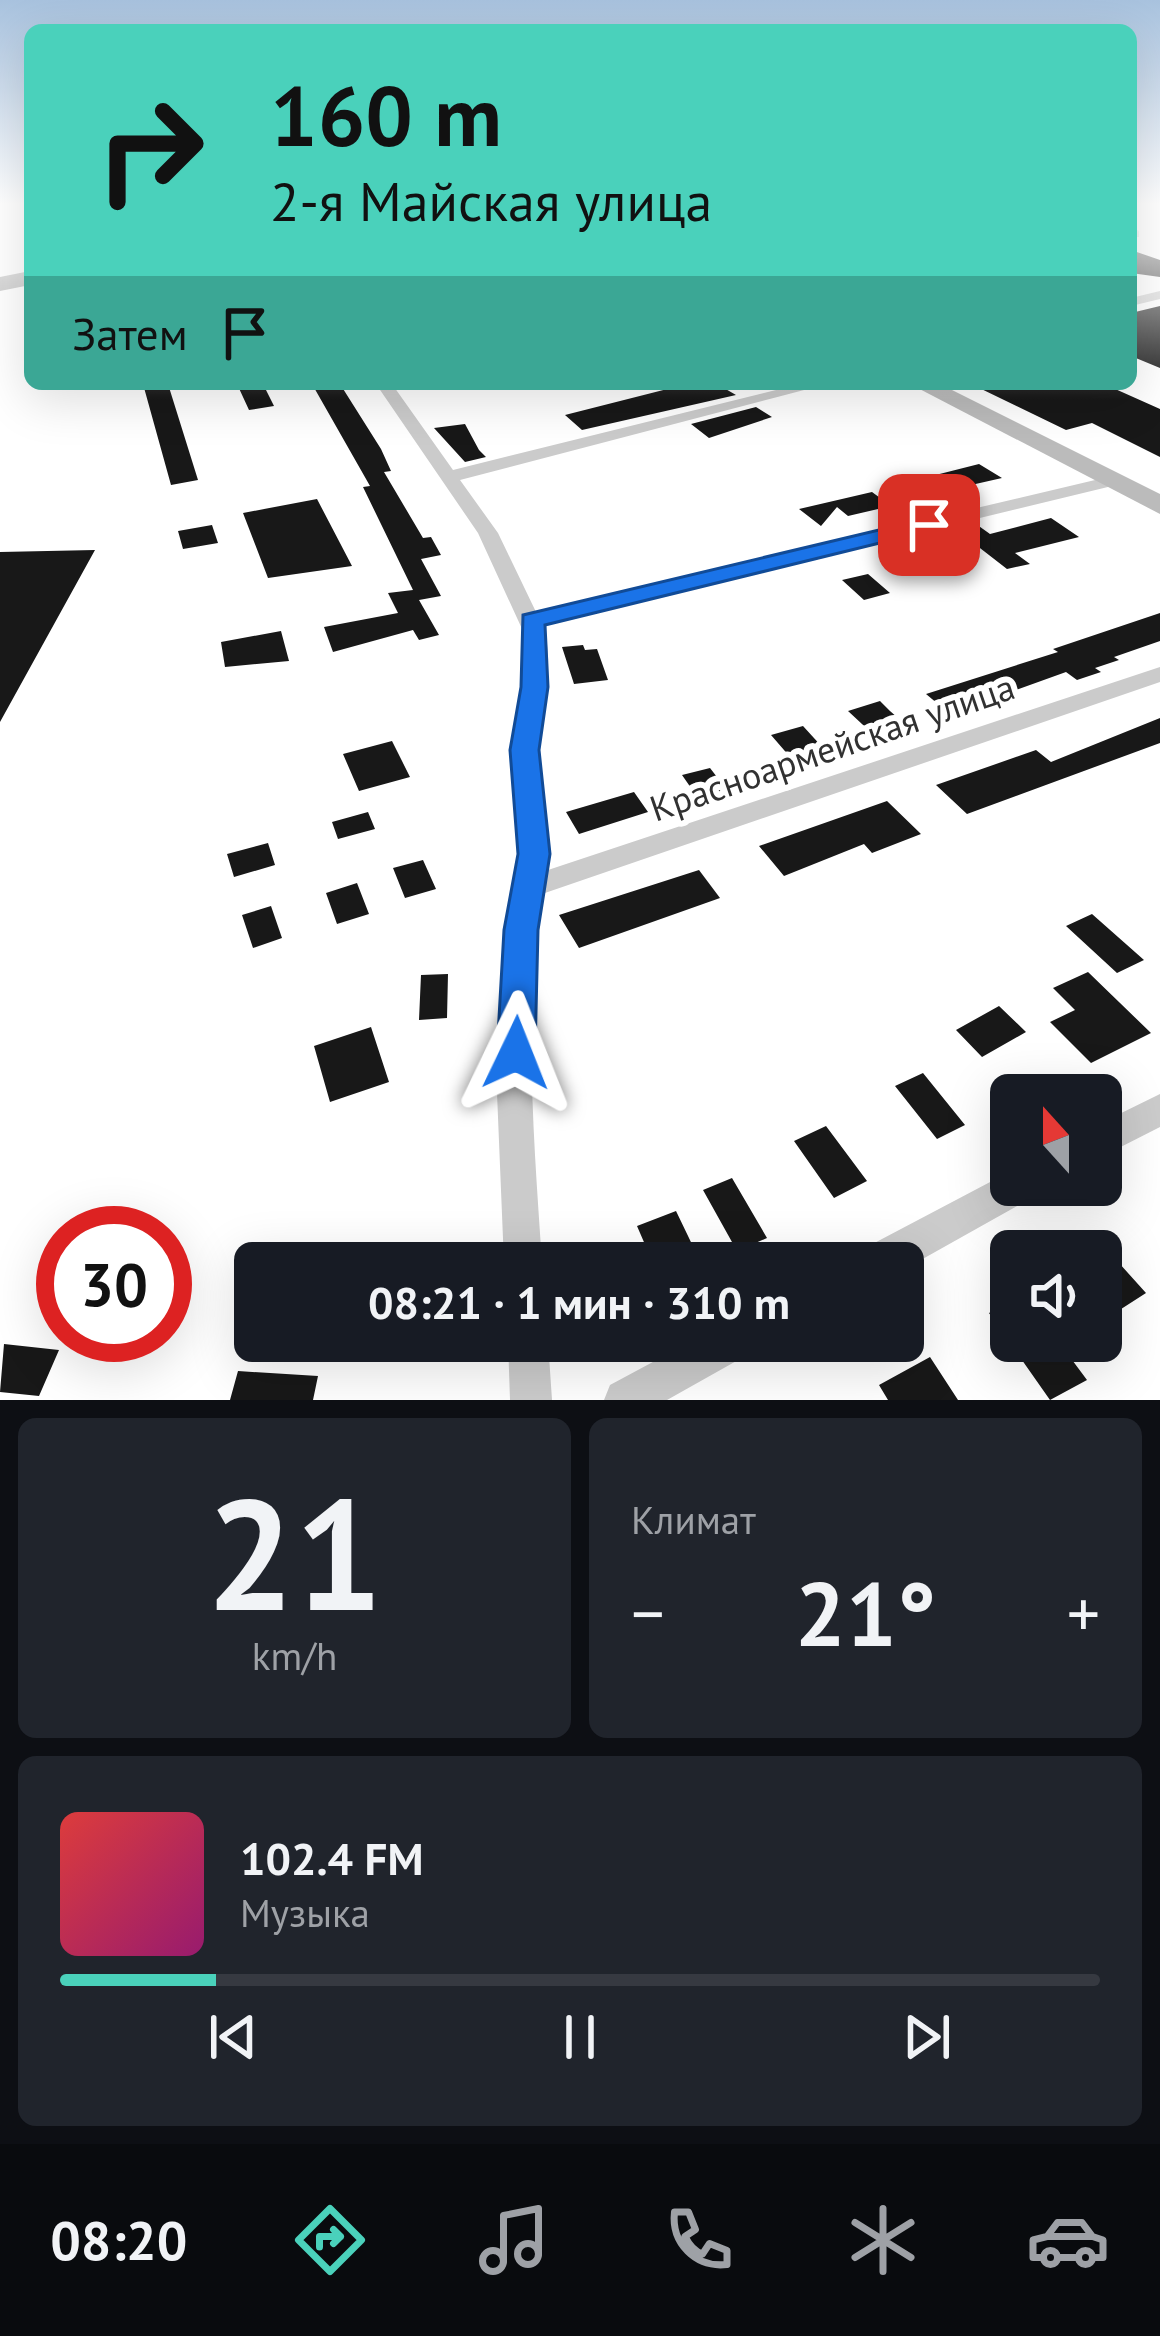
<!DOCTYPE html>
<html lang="ru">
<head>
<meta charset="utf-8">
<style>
	:root { --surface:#171b24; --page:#20242c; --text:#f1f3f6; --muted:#9ea1a6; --line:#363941; --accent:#4ad1bb }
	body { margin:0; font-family:"PT Sans",sans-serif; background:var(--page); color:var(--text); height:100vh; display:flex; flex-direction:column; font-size:45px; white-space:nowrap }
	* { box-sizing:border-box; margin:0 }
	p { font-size:39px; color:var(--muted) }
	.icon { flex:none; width:66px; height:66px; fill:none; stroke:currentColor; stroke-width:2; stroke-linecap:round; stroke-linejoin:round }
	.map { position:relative; height:1400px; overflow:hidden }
	.panel { display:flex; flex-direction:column; gap:18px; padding:18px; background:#0d0f14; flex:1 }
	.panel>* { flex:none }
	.guide { position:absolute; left:24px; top:24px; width:1113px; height:366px; border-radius:18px; box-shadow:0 12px 48px #0002; background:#4ad1bb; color:#111; overflow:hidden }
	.needle { width:78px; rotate:339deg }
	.tools { position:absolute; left:990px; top:1074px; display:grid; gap:24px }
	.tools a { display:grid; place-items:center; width:132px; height:132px; border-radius:18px; background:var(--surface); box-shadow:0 12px 48px #0002; font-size:60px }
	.speed { position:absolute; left:36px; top:1206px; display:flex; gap:24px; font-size:60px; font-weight:700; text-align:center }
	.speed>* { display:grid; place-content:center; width:156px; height:156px; border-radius:50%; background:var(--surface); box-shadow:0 12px 48px #0002; line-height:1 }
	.speed .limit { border:18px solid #d22; background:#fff; color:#111 }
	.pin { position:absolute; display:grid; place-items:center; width:102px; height:102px; color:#fff; margin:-51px; border-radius:24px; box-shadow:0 6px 18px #0006 }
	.me { position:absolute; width:132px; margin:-66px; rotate:2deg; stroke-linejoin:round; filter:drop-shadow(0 0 9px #0008) }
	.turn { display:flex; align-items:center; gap:42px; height:252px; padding:0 48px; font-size:54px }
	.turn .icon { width:156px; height:156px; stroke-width:2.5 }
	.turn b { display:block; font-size:84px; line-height:102px }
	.then { display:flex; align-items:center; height:114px; padding:0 48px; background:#0003; gap:24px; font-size:45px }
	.big { font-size:90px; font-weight:700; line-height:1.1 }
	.panel .card { flex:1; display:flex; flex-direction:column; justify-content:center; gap:18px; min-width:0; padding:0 42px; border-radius:18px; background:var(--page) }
	.panel .dial { align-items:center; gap:0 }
	.dial b { font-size:156px; line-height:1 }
	.song { display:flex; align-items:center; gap:36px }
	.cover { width:144px; height:144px; border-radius:18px; background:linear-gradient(135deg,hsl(0 70% 55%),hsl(320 70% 35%)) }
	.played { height:12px; border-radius:6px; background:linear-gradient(90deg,var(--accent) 15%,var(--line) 15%) }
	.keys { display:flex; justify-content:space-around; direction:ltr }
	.heat { display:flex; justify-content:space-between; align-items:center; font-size:66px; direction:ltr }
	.panel .tiles { flex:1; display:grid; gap:18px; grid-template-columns:1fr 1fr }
	.card:last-child { grid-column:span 2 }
	.trip { position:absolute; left:234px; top:1242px; width:690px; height:120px; border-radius:18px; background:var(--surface); box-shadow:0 12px 48px #0002; font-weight:700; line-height:120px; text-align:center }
	.tab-bar { display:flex; height:192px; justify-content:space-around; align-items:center; background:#090b0e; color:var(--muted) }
	.tab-bar .icon { width:84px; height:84px }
	.tab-bar .current { color:var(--accent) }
	.tab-bar b { font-size:54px; color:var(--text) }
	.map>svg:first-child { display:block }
	.building { fill:#181818 }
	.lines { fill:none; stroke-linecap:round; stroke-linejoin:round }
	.minor { fill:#cbcbcb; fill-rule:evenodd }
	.secondary { fill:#bbb; fill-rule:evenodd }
	.trunk { fill:#a0a0a0; fill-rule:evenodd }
	.route { fill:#1a73e8; stroke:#114b97; stroke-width:3 }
	.labels { text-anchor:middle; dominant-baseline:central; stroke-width:12; stroke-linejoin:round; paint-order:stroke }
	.street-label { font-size:36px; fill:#313131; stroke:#fff }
</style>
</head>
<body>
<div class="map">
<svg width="1160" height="1400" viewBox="0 0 1160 1400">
	<rect width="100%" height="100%" fill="#fff"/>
	<path class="building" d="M 1131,250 L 1160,260 L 1160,277 L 1131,273 Z
		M 1160,306 L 1160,368 L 1131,356 L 1131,313 Z
		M 143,384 L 168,384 L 198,480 L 171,485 Z
		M 237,384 L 263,384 L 274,406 L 249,410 Z
		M 312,384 L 340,384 L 381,449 L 391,471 L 384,472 L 423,538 L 431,537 L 441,555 L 421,559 L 441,596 L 419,600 L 439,635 L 419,640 L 413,630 L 333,652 L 324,627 L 398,613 L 388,593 L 413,590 L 363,487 L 370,486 Z
		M 687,384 L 717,384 L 736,395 L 582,430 L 565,415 Z
		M 971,384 L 1104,384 L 1160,409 L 1160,457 L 1092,423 L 1066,430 Z
		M 756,407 L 772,417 L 709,438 L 691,424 Z
		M 465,424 L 479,450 L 486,457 L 465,462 L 434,428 Z
		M 979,464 L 1002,478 L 927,495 L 908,482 Z
		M 872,492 L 891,506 L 848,516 L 837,507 L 821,526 L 799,509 Z
		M 317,499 L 352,566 L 268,578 L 243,513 Z
		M 1051,518 L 1079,537 L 1015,553 L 1030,564 L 1007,569 L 958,531 L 976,524 L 990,534 Z
		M 212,525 L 218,543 L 183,549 L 178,531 Z
		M 95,550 L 0,722 L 0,552 Z
		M 868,574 L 890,593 L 864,600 L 842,580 Z
		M 1160,613 L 1160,641 L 1114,657 L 1119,660 L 1095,668 L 1101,672 L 1077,680 L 1066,672 L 950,714 L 926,694 L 1058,652 L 1053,649 Z
		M 281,631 L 289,661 L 225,667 L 221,642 Z
		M 583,645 L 585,650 L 597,649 L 608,680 L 574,684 L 562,647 Z
		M 880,701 L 890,711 L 907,726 L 876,737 L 848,711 Z
		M 1160,718 L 1160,743 L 967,814 L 936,785 L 1036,750 L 1051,762 Z
		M 803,726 L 824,749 L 817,751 L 823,757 L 797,765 L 771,735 Z
		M 392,741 L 410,777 L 359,791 L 343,754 Z
		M 710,768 L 727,790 L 698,798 L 682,775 Z
		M 634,792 L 648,812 L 579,834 L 566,812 Z
		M 887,801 L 921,834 L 872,853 L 864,844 L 784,876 L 759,846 Z
		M 368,812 L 375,829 L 338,839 L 332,822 Z
		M 268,843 L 275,865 L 234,877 L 227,854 Z
		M 423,860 L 436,889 L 405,898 L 393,868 Z
		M 699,870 L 720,898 L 579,948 L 559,915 Z
		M 357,883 L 369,914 L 337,924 L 326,893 Z
		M 271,906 L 282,938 L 253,948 L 242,915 Z
		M 1092,914 L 1144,960 L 1117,973 L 1066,926 Z
		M 1088,972 L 1151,1033 L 1091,1063 L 1050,1022 L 1075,1010 L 1053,988 Z
		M 448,974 L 447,1018 L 419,1020 L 421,975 Z
		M 999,1006 L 1026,1032 L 982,1057 L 956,1030 Z
		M 371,1027 L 389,1082 L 330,1102 L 314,1046 Z
		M 923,1073 L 965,1125 L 937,1139 L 895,1086 Z
		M 826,1126 L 867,1181 L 834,1198 L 794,1141 Z
		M 732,1178 L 767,1238 L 737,1251 L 703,1190 Z
		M 676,1211 L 701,1263 L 671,1263 L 669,1258 L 653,1263 L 637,1226 Z
		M 1101,1243 L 1146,1293 L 1118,1311 L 1101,1292 Z
		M 1011,1301 L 1011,1341 L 1058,1341 L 1087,1380 L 1050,1400 L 989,1313 Z
		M 4,1344 L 59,1350 L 39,1396 L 0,1392 Z
		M 930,1357 L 958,1400 L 888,1400 L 879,1385 Z
		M 238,1371 L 318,1376 L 313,1400 L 230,1400 Z"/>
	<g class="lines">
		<path class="minor" d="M 1131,226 L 1139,231 L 1139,237 L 1131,237 Z
			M 1160,291 L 1160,299 L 1131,306 L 1131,298 Z
			M 376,384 L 392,384 L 453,470 L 800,384 L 827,384 L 460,480 L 498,533 L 536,612 L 1112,476 L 1121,481 L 1112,486 L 542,624 C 557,663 540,707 537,747 C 534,789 552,830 545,871 L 1160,667 L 1160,682 L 542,894 C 523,1016 534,1141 542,1263 L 504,1263 L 497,1093 L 506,930 L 520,853 L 511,750 L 523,687 L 523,631 L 478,533 Z
			M 1160,1094 L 1160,1127 L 1101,1157 L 1101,1123 Z
			M 1011,1171 L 1011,1185 L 1038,1185 L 1033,1197 L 903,1270 L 903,1263 L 858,1263 L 863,1249 Z
			M 508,1341 L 548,1341 L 552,1400 L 510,1400 Z
			M 692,1341 L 753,1341 L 747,1355 L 667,1400 L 604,1400 L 610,1385 Z"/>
		<path class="secondary" d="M 910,384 L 940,384 L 1160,494 L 1160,514 Z"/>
		<path class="trunk" d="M 30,271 L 30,285 L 0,291 L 0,277 Z"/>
	</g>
	<linearGradient id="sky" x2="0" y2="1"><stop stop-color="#a8c2de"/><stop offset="0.51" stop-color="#fff"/><stop offset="1" stop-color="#fff" stop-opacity="0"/></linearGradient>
	<rect width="1160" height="400" fill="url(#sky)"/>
	<path class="route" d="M 929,518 L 940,525 L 937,529 L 545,625 L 548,687 L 539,750 L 550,854 L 538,930 L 535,1053 L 529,1064 L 516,1069 L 502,1064 L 497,1053 L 504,930 L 518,854 L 510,750 L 521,687 L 523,615 Z"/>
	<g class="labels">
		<g class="street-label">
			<text transform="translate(832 747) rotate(-19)">Красноармейская улица</text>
		</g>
	</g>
</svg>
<div class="tools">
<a><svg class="needle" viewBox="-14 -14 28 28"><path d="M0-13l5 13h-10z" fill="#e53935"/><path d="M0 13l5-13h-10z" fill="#9ea1a6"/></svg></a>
<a><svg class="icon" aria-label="sound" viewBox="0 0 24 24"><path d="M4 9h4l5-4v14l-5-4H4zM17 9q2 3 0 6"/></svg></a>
</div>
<div class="speed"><div class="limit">30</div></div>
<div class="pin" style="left:929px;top:525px;background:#d93025"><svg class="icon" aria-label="arrive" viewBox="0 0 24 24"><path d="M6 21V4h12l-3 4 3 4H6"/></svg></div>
<svg class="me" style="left:516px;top:1053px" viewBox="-20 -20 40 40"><path d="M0-17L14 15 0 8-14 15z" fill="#1a73e8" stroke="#fff" stroke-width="4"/></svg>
<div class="trip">08:21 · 1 мин · 310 m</div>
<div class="guide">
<div class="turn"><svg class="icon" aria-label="right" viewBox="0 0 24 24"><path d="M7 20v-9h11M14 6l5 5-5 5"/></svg><div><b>160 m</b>2-я Майская улица</div></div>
<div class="then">Затем<svg class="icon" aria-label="arrive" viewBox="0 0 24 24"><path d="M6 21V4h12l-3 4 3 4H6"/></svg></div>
</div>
</div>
<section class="panel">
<div class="tiles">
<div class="card dial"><b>21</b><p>km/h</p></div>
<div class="card"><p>Климат</p>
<div class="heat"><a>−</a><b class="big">21°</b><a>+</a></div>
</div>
<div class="card">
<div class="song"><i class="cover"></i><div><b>102.4 FM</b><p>Музыка</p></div></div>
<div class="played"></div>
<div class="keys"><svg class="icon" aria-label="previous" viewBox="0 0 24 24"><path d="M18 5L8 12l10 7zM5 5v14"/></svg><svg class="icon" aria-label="pause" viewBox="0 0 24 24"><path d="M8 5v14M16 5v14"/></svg><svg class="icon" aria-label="next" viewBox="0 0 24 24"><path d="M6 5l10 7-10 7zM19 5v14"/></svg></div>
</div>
</div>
</section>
<nav class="tab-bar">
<b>08:20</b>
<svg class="icon current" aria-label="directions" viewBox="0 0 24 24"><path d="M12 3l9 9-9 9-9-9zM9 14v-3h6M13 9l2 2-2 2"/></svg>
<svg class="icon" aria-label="music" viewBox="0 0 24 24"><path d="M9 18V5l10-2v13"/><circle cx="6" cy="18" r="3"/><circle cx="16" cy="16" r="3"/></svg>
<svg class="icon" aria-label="phone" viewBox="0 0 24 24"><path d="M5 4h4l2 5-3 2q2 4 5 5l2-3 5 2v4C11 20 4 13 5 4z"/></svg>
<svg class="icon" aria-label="climate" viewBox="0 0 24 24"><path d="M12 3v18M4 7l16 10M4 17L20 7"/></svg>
<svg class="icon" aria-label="car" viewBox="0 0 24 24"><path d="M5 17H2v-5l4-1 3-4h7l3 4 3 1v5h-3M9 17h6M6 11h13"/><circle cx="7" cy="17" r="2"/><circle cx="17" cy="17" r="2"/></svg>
</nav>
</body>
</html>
